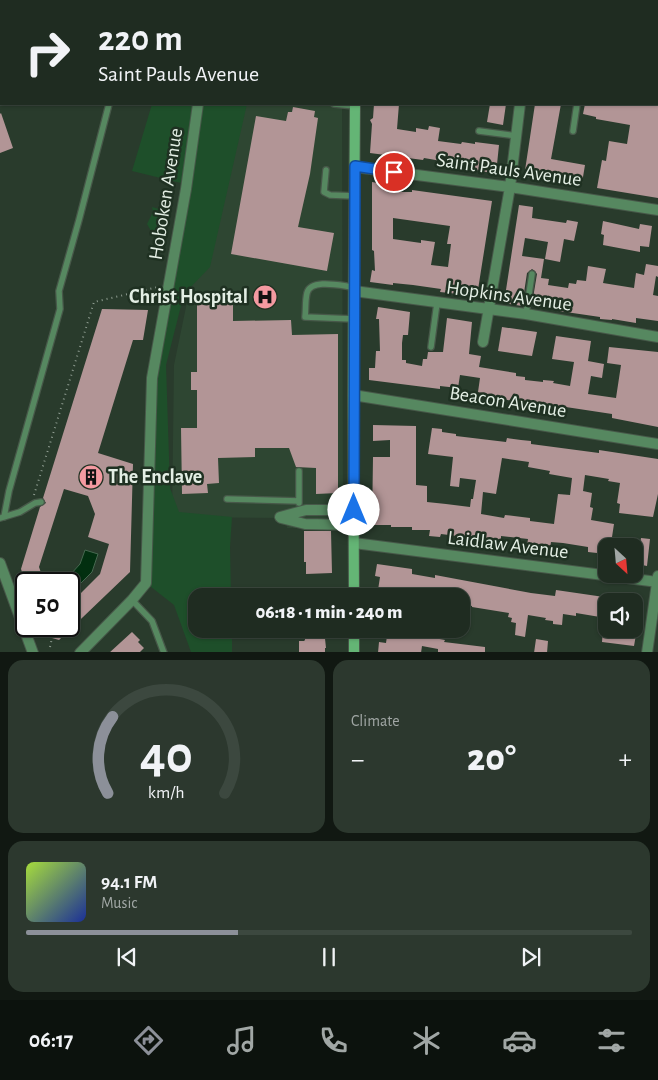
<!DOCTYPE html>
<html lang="en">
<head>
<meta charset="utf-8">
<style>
	:root { --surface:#1f2c21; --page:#2c382e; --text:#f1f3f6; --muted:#a1a7a5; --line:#3c483f; --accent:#8c9099 }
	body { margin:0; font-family:"Alegreya Sans",sans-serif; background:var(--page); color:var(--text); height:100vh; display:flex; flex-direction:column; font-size:19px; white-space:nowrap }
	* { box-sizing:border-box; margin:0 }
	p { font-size:16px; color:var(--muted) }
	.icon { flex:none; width:28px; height:28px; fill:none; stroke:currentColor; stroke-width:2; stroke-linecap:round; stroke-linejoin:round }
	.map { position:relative; height:652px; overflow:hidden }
	.drawer { display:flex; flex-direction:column; gap:8px; padding:8px; background:#111812; flex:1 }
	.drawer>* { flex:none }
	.guide { position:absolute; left:0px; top:0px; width:659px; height:105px; box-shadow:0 1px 4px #0004,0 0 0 1px var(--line); background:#1f2c21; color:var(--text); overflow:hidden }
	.needle { width:32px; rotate:154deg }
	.tools { position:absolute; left:598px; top:538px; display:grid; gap:10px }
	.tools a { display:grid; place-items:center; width:45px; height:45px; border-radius:10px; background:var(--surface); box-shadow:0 1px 4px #0004,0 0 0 1px var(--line); font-size:25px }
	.speed { position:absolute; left:15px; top:572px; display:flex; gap:10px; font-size:25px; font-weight:700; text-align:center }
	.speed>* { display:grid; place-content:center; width:65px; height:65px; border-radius:50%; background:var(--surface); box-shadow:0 1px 4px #0004,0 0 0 1px var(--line); line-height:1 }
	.speed .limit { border:2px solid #111; border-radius:8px; background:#fff; color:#111 }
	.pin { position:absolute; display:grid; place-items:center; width:42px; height:42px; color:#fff; margin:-21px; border:2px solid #fff; border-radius:50%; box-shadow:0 1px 5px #0007 }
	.me { position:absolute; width:55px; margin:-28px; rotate:0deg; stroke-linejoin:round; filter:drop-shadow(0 0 4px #0008) }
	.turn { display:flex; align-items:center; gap:18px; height:105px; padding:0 15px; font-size:22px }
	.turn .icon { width:65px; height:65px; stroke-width:2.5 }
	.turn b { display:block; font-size:35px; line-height:42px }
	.big { font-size:38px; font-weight:800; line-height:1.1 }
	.drawer .widget { flex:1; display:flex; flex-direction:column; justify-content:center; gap:8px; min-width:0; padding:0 18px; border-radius:15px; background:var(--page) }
	.drawer .dial { align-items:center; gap:0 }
	.dial svg { height:130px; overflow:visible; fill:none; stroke:var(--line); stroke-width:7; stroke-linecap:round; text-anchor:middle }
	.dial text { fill:var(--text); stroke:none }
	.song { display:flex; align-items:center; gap:15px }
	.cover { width:60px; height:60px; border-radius:8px; background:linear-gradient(135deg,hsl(80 70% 55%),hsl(230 70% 35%)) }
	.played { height:5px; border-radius:2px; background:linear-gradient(90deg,var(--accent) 35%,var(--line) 35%) }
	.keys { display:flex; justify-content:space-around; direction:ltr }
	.heat { display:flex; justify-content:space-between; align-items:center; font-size:28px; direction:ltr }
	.drawer .tiles { flex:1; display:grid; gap:8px; grid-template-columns:1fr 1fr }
	.widget:last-child { grid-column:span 2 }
	.trip { position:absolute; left:188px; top:588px; width:282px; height:50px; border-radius:15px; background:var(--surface); box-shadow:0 1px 4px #0004,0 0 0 1px var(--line); font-weight:800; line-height:50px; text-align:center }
	.tab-bar { display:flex; height:80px; justify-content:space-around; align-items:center; background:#0c120d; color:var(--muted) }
	.tab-bar .icon { width:35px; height:35px }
	.tab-bar .current { color:var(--accent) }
	.tab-bar b { font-size:22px; color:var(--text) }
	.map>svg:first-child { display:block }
	.built { fill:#2e4632 }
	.green { fill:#1e4f2a }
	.water { fill:#022f10; stroke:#466850 }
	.building { fill:#b29596; fill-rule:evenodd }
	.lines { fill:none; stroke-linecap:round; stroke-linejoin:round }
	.service-casing { stroke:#475849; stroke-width:8 }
	.minor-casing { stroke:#475849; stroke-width:12 }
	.tertiary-casing { stroke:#475849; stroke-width:12 }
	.secondary-casing { stroke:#475849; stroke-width:12 }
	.motorway-casing { stroke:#475849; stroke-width:17 }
	.path { stroke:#8d9b8f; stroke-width:2; stroke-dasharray:1 4; stroke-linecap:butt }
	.service { stroke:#568860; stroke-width:5.5 }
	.minor { stroke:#568860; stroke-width:10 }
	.tertiary { stroke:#568860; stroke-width:10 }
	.secondary { stroke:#64b575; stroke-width:10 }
	.motorway { stroke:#73f894; stroke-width:15 }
	.route-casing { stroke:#114b97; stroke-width:12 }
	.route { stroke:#1a73e8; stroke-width:9 }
	.labels { text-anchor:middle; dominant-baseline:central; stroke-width:5; stroke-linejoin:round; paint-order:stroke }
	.street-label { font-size:20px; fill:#e3eee4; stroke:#1f3122 }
	.poi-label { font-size:20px; font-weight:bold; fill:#e3eee4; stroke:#1f3122; text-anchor:end }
</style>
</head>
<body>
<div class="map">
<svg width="658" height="653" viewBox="0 0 658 653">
	<rect width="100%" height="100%" fill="#293b2c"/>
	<path class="built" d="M 238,104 L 342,104 L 343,528 L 287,528 L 288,518 L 172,517 L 174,365 L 192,278 Z"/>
	<path class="green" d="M 184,0 L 270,0 L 183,1 Z
		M 152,104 L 247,104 L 210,267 L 184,294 L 166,365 L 170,488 L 179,512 L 232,517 L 230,547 L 231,596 L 196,596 L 196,629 L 232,629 L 232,652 L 191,652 L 174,605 L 146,583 L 154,342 L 181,183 L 132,171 Z
		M 152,207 L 163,210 L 163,220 L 159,233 L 154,236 L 147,224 L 153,212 Z"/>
	<path class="water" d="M 85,550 L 98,554 L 92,572 L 79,585 L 70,575 L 80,564 Z"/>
	<path class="building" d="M 374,104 L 399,104 L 397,129 L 416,132 L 416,128 L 428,130 L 429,126 L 440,128 L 438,141 L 461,144 L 462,142 L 475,144 L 475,142 L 499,145 L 496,174 L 447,164 L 447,162 L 424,158 L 423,160 L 370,153 L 372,124 L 370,120 L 373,118 Z
		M 490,104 L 506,104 L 503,125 L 487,122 Z
		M 535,104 L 561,104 L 551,159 L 585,165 L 582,183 L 572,182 L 571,183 L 524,177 Z
		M 585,104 L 658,104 L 658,198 L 597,188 L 602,160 L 606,161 L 609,141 L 627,144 L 630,125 L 596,119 L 596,117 L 583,114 Z
		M 293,107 L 315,111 L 314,117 L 318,118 L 310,174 L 298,227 L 334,233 L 327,271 L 231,254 L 256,116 L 286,121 L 288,112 L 292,112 Z
		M 1,113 L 13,148 L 0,153 L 0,114 Z
		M 372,182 L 394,186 L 394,192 L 412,192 L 412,190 L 492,201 L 477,296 L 440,292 L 441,289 L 413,285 L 393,283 L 393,285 L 370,282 L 372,270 L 375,271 L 374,251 L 372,250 ZM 393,218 L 450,226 L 447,244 L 451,244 L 448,267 L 431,265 L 435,242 L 421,240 L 421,243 L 393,239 Z
		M 519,205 L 533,207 L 532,218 L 566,223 L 567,220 L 578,222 L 574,241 L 564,239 L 560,262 L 545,259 L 548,242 L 525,238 L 522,256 L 544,259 L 541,278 L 549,279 L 548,285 L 568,288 L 569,283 L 576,284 L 577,280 L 586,281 L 588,266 L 606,269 L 603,283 L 634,288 L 636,273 L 644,275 L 646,264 L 658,266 L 658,277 L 656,276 L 653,295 L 658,296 L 658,321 L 636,318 L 636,323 L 612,319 L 612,320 L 600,319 L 600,317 L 559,311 L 560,308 L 532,304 L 537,274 L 535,271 L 532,269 L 527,273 L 522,306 L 504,303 Z
		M 603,221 L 639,229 L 640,224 L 652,226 L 649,247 L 640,246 L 640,252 L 603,245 L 604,235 L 601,234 Z
		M 203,293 L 223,293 L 223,298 L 233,298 L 233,321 L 291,320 L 292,335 L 338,334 L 338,493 L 316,494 L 316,468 L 296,467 L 289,448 L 255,448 L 255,457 L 218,458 L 219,483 L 207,484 L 208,493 L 182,494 L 181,428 L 197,428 L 197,390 L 191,390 L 191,372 L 197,372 L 197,302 L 203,302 Z
		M 378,307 L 410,312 L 408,335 L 403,335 L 402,343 L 402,360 L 406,360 L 406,363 L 422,366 L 423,359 L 427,359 L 428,352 L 443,352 L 447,318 L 472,322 L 469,354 L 481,356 L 479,367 L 516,373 L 516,376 L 525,377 L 525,380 L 543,382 L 543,380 L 554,381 L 553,383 L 570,386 L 574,362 L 552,359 L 556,336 L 591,341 L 588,361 L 604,364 L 602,378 L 591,376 L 588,394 L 616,398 L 621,365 L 607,363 L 609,347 L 658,352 L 658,427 L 612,418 L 612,414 L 513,399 L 513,401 L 492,397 L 492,395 L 478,392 L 480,378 L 460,375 L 458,388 L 440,386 L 440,389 L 369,380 L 369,368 L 375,368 L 376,351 L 380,351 L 379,319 L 376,319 Z
		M 102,309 L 148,310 L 143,340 L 133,340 L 98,453 L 133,464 L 130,572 L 59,640 L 45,636 L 41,626 L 69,626 L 69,596 L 75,591 L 79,595 L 100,574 L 109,544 L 88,537 L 95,514 L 88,496 L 64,489 L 39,567 L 45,584 L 26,584 L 21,569 L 40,507 L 46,503 L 43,498 Z
		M 502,327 L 537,332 L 532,356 L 498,351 Z
		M 373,425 L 416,426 L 416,485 L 427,486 L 427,502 L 446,504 L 470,507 L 471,499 L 473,499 L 476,480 L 460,478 L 459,487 L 450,486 L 453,457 L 428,454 L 432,428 L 442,429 L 442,432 L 456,434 L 456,436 L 506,442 L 507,438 L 521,440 L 531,441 L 531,444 L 599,453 L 599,450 L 658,459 L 658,494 L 653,517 L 619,513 L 620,504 L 617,503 L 620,483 L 608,481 L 609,479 L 585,475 L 583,491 L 592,493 L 590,507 L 593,508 L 591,520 L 614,524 L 612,537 L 625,538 L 624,546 L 606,546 L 606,554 L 588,552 L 588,547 L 563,543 L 551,542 L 550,549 L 527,546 L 528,539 L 501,536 L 501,541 L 484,539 L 470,540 L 465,537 L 441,534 L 440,537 L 429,536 L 430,530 L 412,530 L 412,527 L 391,527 L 391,525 L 372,525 L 373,457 L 390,457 L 390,440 L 373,441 ZM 502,458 L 529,462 L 528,467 L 550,471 L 549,474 L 572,478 L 570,495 L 558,494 L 554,524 L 530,521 L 530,518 L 505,515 L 504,518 L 481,514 L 483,492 L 496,494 Z
		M 304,531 L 331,531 L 332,573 L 306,574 L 306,562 L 304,562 Z
		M 641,538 L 650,539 L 647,566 L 637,564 Z
		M 377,564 L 412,569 L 412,574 L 435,578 L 435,575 L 531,593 L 555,596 L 556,590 L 604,597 L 606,598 L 606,618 L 576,613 L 576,616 L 563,614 L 562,625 L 553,624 L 553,621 L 545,620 L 546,618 L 528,615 L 525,637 L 515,635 L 516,623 L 511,622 L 512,618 L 508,617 L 509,613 L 472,607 L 472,606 L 461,604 L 461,596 L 429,596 L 378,590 L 380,577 L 375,576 Z
		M 304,629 L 324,629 L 326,648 L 325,648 L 325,653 L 299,653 L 299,641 L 304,641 L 305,640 Z
		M 388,629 L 426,631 L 427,629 L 436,629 L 434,638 L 445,640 L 444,642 L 485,647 L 485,653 L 438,653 L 438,649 L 422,646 L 421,653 L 378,653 L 379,642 L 386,643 Z
		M 603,629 L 637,629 L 634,646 L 602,642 Z
		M 132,632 L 140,640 L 138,642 L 144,648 L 139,653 L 109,653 Z
		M 536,639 L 548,641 L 547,653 L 534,653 Z"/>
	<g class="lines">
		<defs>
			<path id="service" d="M 11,1 L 13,0
				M 0,7 L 1,7
				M 334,104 L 355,106
				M 479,131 L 517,136
				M 573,131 L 577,104
				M 326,170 L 324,192 L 330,195 L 355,196
				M 526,314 L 532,274
				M 354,319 L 305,317 C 306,310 305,301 307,293 C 311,278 342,286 354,287
				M 431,347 L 437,303
				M 299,471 L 299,503
				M 227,499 L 299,501
				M 4,517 L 9,491 L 60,309 L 59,291 L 79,220 L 109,104
				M 0,518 L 20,512 L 35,503 L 41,502
				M 132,600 L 152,621 L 164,653"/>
			<path id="minor" d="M 535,1 L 535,0
				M 355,167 L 510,187 L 658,210
				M 354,291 L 526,314 L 658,337
				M 483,342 L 510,187 L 520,104
				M 353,395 L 658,444
				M 280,517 L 306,510 L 354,510
				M 281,518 L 305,524 L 354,525
				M 354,543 L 658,582
				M 0,563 L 33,653"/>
			<path id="tertiary" d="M 228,1 L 229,0
				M 80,653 L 132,600 L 146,583 L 152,378 L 186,189 L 198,104
				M 647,653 L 658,576"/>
			<path id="secondary" d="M 363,1 L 364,0
				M 354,596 L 353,395 L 355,104
				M 354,653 L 354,629"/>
			<path id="motorway" d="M 99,1 L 101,0
				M 0,62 L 1,61"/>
		</defs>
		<use href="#service" class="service-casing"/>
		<use href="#minor" class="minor-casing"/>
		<use href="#tertiary" class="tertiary-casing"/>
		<use href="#secondary" class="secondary-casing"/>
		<use href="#motorway" class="motorway-casing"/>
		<path class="path" d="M 34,495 L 94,302 L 158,287
			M 50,647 L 52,638"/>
		<use href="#service" class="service"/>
		<use href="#minor" class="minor"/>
		<use href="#tertiary" class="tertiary"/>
		<use href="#secondary" class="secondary"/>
		<use href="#motorway" class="motorway"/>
	</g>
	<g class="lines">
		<defs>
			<path id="route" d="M 354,510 L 355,166 L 394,172"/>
		</defs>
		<use href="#route" class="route-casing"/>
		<use href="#route" class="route"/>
	</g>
	<defs>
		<symbol id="hospital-disc" viewBox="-11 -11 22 22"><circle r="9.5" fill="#f49aa1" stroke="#1f3122"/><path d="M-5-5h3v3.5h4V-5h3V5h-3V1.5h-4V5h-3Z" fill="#111"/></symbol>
		<symbol id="building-disc" viewBox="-11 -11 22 22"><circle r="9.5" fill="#f49aa1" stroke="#1f3122"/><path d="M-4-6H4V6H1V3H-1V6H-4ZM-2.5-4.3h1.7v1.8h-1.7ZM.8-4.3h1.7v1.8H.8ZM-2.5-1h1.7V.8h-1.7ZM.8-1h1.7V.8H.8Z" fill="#111"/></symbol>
	</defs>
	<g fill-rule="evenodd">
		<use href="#hospital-disc" x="251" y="283" width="28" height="28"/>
		<use href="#building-disc" x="77" y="463" width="28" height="28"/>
	</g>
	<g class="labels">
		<g class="street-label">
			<text transform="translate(509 170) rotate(8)">Saint Pauls Avenue</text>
			<text transform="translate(166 194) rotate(-81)">Hoboken Avenue</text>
			<text transform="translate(509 296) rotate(8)">Hopkins Avenue</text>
			<text transform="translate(508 402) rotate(9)">Beacon Avenue</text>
			<text transform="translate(508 545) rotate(7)">Laidlaw Avenue</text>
		</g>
		<g class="poi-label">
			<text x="248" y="297">Christ Hospital</text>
			<text x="108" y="477" text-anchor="start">The Enclave</text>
		</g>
	</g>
</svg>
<div class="tools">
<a><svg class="needle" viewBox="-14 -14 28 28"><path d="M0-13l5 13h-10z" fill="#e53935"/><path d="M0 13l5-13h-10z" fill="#a1a7a5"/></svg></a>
<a><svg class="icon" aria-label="sound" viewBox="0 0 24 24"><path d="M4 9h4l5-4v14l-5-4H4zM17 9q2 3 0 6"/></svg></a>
</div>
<div class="speed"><div class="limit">50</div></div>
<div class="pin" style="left:394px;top:172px;background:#d93025"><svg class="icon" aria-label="arrive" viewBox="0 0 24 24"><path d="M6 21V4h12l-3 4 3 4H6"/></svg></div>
<svg class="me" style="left:354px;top:510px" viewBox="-20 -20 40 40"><circle r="19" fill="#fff"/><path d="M0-13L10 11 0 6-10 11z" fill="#1a73e8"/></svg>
<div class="trip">06:18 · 1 min · 240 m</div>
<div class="guide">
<div class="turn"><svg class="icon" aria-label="right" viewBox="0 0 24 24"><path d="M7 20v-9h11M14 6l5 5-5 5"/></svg><div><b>220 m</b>Saint Pauls Avenue</div></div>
</div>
</div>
<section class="drawer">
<div class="tiles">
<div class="widget dial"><svg viewBox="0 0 100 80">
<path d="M14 69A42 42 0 1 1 86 69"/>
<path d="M14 69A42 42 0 0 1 17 22" stroke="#8c9099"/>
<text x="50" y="56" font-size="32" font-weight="700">40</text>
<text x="50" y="72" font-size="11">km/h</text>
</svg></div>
<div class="widget"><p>Climate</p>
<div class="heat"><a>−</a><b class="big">20°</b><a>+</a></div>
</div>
<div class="widget">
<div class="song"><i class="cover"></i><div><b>94.1 FM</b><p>Music</p></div></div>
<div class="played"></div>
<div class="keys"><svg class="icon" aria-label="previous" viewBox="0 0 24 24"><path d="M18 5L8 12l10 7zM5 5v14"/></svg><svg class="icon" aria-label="pause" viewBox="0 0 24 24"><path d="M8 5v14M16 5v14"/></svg><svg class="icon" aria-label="next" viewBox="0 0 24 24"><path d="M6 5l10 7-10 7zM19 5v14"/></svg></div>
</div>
</div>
</section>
<nav class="tab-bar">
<b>06:17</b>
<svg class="icon current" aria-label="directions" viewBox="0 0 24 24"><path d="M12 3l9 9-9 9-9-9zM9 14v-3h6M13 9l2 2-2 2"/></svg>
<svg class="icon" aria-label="music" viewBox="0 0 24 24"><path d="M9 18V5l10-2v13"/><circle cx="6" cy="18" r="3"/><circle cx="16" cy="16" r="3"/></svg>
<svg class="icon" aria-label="phone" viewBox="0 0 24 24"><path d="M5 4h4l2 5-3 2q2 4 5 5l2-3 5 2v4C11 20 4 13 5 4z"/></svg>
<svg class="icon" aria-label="climate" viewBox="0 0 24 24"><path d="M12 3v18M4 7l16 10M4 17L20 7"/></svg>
<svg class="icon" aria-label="car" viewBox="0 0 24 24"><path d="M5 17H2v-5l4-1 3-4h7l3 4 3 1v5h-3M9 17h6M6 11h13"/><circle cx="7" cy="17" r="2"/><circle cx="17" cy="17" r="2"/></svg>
<svg class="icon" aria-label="filters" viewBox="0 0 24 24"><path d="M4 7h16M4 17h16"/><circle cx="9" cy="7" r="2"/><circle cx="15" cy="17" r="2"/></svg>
</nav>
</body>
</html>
